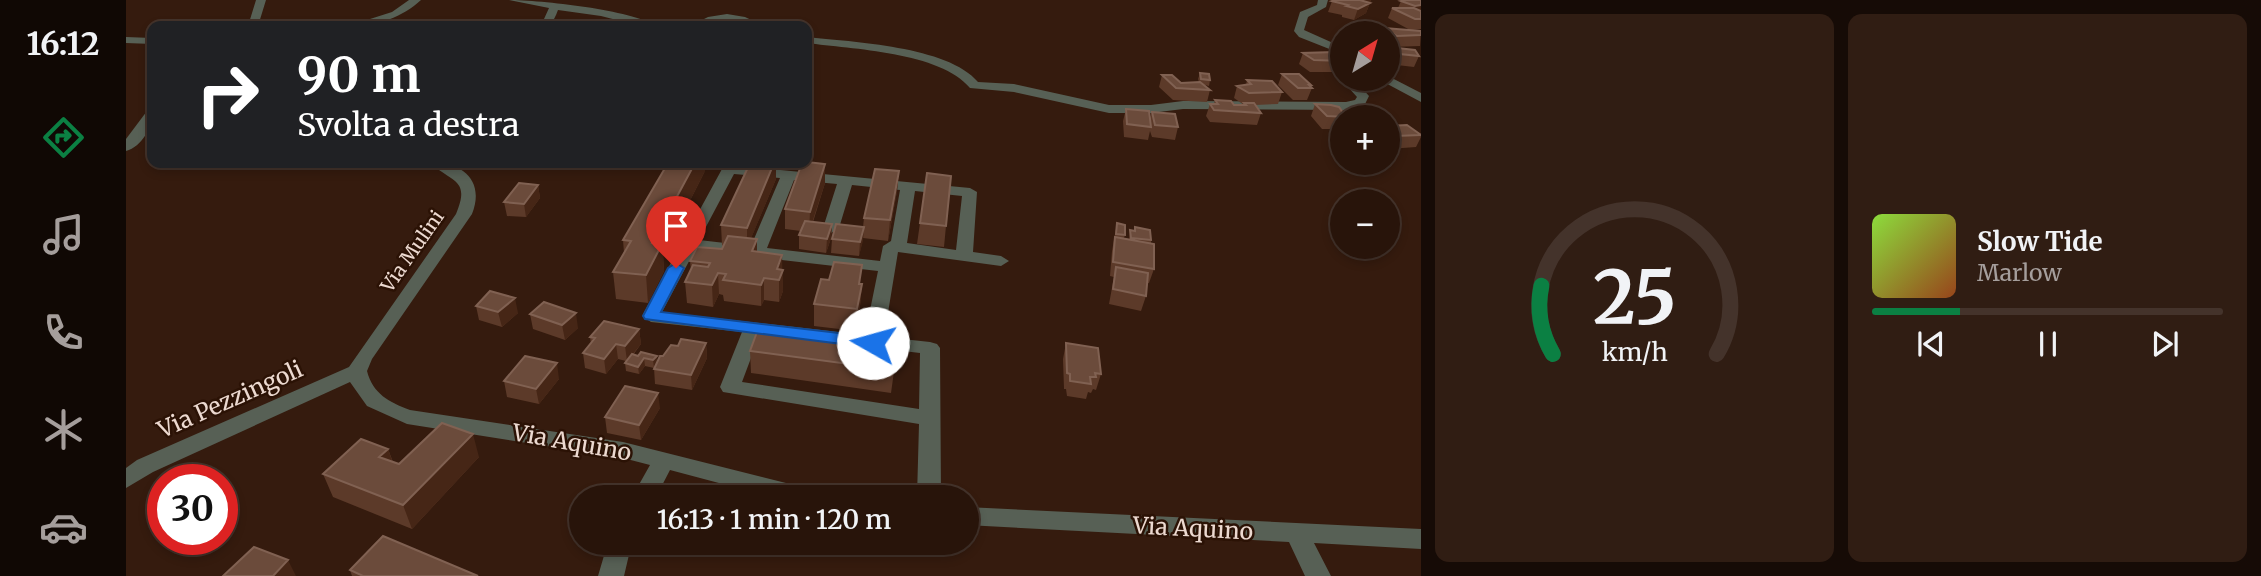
<!DOCTYPE html>
<html lang="it">
<head>
<meta charset="utf-8">
<style>
	:root { --surface:#28140a; --page:#301d13; --text:#f1f3f6; --muted:#a59e9c; --line:#44332b; --accent:#0b8043 }
	body { margin:0; font-family:Merriweather,serif; background:var(--page); color:var(--text); height:100vh; display:flex; flex-direction:column; font-size:26px; white-space:nowrap }
	* { box-sizing:border-box; margin:0 }
	p { font-size:23px; color:var(--muted) }
	.icon { flex:none; width:38px; height:38px; fill:none; stroke:currentColor; stroke-width:2; stroke-linecap:round; stroke-linejoin:round }
	.map { position:relative; flex:1; overflow:hidden }
	.panel { display:flex; flex-direction:column; gap:14px; padding:14px; background:#160b06; width:840px }
	.panel>* { flex:none }
	.top-card { position:absolute; left:21px; top:21px; width:665px; height:147px; border-radius:14px; box-shadow:0 4px 10px #0003,0 0 0 2px var(--line); background:#202124; color:#fff; overflow:hidden }
	.needle { width:46px; rotate:37deg }
	.controls { position:absolute; left:1204px; top:21px; display:grid; gap:14px }
	.controls a { display:grid; place-items:center; width:70px; height:70px; border-radius:50%; background:var(--surface); box-shadow:0 4px 10px #0003,0 0 0 2px var(--line); font-size:35px }
	.speed { position:absolute; left:21px; top:464px; display:flex; gap:14px; font-size:35px; font-weight:700; text-align:center }
	.speed>* { display:grid; place-content:center; width:91px; height:91px; border-radius:50%; background:var(--surface); box-shadow:0 4px 10px #0003,0 0 0 2px var(--line); line-height:1 }
	.speed .limit { border:10px solid #d22; background:#fff; color:#111 }
	.pin { position:absolute; display:grid; place-items:center; width:60px; height:60px; color:#fff; margin:-72px -30px; border-radius:50% 50% 50% 0; rotate:-45deg; box-shadow:0 0 7px #0007 }
	.pin .icon { rotate:45deg }
	.me { position:absolute; width:77px; margin:-38px; rotate:277deg; stroke-linejoin:round; filter:drop-shadow(0 0 5px #0008) }
	.turn { display:flex; align-items:center; gap:24px; height:147px; padding:0 35px; font-size:32px }
	.turn .icon { width:91px; height:91px; stroke-width:2.5 }
	.turn b { display:block; font-size:49px; line-height:60px }
	.panel .widget { flex:1; display:flex; flex-direction:column; justify-content:center; gap:10px; min-width:0; padding:0 24px; border-radius:14px; background:var(--page) }
	.panel .dial { align-items:center; gap:0 }
	.dial svg { height:182px; overflow:visible; fill:none; stroke:var(--line); stroke-width:7; stroke-linecap:round; text-anchor:middle }
	.dial text { fill:var(--text); stroke:none }
	.song { display:flex; align-items:center; gap:21px }
	.cover { width:84px; height:84px; border-radius:10px; background:linear-gradient(135deg,hsl(90 70% 55%),hsl(20 70% 35%)) }
	.played { height:7px; border-radius:4px; background:linear-gradient(90deg,var(--accent) 25%,var(--line) 25%) }
	.keys { display:flex; justify-content:space-around; direction:ltr }
	.panel .tiles { flex:1; display:grid; gap:14px; grid-template-columns:repeat(2,1fr) }
	.trip { position:absolute; left:443px; top:485px; width:410px; height:70px; border-radius:35px; background:var(--surface); box-shadow:0 4px 10px #0003,0 0 0 2px var(--line); font-weight:600; line-height:70px; text-align:center }
	main { display:flex; flex:1; min-height:0 }
	.menu { display:flex; flex-direction:column; width:126px; justify-content:space-around; align-items:center; background:#100804; color:var(--muted) }
	.menu .icon { width:49px; height:49px }
	.menu .current { color:var(--accent) }
	.menu b { font-size:32px; color:var(--text) }
	.map>svg:first-child { display:block }
	.lines { fill:none; stroke-linecap:round; stroke-linejoin:round }
	.minor { fill:#576055; fill-rule:evenodd }
	.wall { fill:#5c3a29 }
	.shaded-wall { fill:#462616 }
	.building { fill:#6b4b3b; stroke:#806152; stroke-width:2 }
	.route { fill:#1a73e8; stroke:#114b97; stroke-width:2 }
	.labels { text-anchor:middle; dominant-baseline:central; stroke-width:5; stroke-linejoin:round; paint-order:stroke }
	.street-label { font-size:19px; fill:#ecd9d0; stroke:#2b1205 }
	.near-street-label { font-size:23px; fill:#ecd9d0; stroke:#2b1205 }
</style>
</head>
<body>
<main>
<nav class="menu">
<b>16:12</b>
<svg class="icon current" aria-label="directions" viewBox="0 0 24 24"><path d="M12 3l9 9-9 9-9-9zM9 14v-3h6M13 9l2 2-2 2"/></svg>
<svg class="icon" aria-label="music" viewBox="0 0 24 24"><path d="M9 18V5l10-2v13"/><circle cx="6" cy="18" r="3"/><circle cx="16" cy="16" r="3"/></svg>
<svg class="icon" aria-label="phone" viewBox="0 0 24 24"><path d="M5 4h4l2 5-3 2q2 4 5 5l2-3 5 2v4C11 20 4 13 5 4z"/></svg>
<svg class="icon" aria-label="climate" viewBox="0 0 24 24"><path d="M12 3v18M4 7l16 10M4 17L20 7"/></svg>
<svg class="icon" aria-label="car" viewBox="0 0 24 24"><path d="M5 17H2v-5l4-1 3-4h7l3 4 3 1v5h-3M9 17h6M6 11h13"/><circle cx="7" cy="17" r="2"/><circle cx="17" cy="17" r="2"/></svg>
</nav>
<div class="map">
<svg width="1295" height="576" viewBox="0 0 1295 576">
	<rect width="100%" height="100%" fill="#351b0e"/>
	<g class="lines">
		<path class="minor" d="M 130,0 L 140,0 L 132,26 L 122,26 Z
			M 283,0 L 295,0 C 276,18 248,27 222,26 L 266,12 Z
			M 383,0 C 414,0 507,10 530,26 L 514,26 L 475,16 L 432,10 C 427,23 425,26 410,26 L 418,19 L 423,8 Z
			M 1192,0 L 1202,0 L 1200,7 L 1182,17 L 1178,30 L 1216,47 L 1216,54 L 1173,37 L 1168,31 L 1174,12 L 1191,5 Z
			M 601,14 L 619,17 L 638,26 C 624,27 612,20 598,21 C 586,21 576,27 564,26 L 582,17 Z
			M 0,37 L 26,38 L 26,44 L 0,43 Z
			M 681,37 C 726,42 822,46 852,82 L 888,84 L 983,105 L 1025,105 L 1057,101 L 1220,102 L 1229,100 L 1231,97 L 1222,87 L 1223,79 L 1235,79 L 1234,86 L 1243,96 L 1238,106 L 1220,110 L 1057,109 L 1025,113 L 983,113 L 888,92 L 844,88 C 815,52 725,49 681,43 Z
			M 1262,76 L 1295,93 L 1295,102 L 1252,79 L 1262,79 Z
			M 26,110 C 27,126 17,146 0,151 L 0,139 L 21,111 Z
			M 305,163 C 337,162 359,181 346,214 L 246,359 L 241,371 C 247,394 263,402 284,410 L 497,442 L 680,488 L 688,491 L 692,497 L 646,497 L 544,470 L 530,497 L 506,497 L 524,465 L 497,458 L 281,424 L 241,406 L 224,382 L 27,472 L 0,488 L 0,468 L 11,460 L 223,367 L 330,214 C 345,178 325,183 305,163 Z
			M 603,165 L 844,188 L 851,192 L 847,252 L 875,256 L 883,261 L 875,266 L 772,252 L 758,337 L 804,342 L 811,344 L 814,348 L 815,497 L 791,497 L 793,424 L 597,392 L 594,387 L 616,332 L 525,322 L 516,316 L 596,169 ZM 608,174 L 654,178 L 625,246 L 573,240 ZM 668,180 L 711,184 L 697,228 L 705,233 L 713,228 L 726,185 L 774,190 L 765,241 L 757,246 L 754,261 L 641,248 ZM 789,191 L 836,196 L 830,250 L 781,243 ZM 569,250 L 752,271 L 739,335 L 536,312 ZM 634,334 L 794,353 L 793,409 L 616,382 Z
			M 840,507 L 1295,529 L 1295,549 L 1188,543 L 1205,576 L 1179,576 L 1163,542 L 840,525 Z
			M 482,542 L 506,542 L 498,576 L 472,576 Z"/>
	</g>
	<path class="wall" d="M 1209,0 L 1245,0 L 1240,13 L 1228,20 L 1216,17 L 1216,15 L 1202,12 L 1206,1 Z
		M 1295,0 L 1295,29 L 1286,30 L 1295,31 L 1294,46 L 1266,47 L 1262,44 L 1262,33 L 1256,33 L 1258,28 L 1284,30 L 1262,18 L 1266,8 L 1272,8 L 1275,1 Z
		M 1262,47 L 1293,56 L 1288,67 L 1262,64 Z
		M 1177,53 L 1216,57 L 1216,72 L 1184,72 L 1173,64 Z
		M 1074,73 L 1084,80 L 1083,86 L 1079,85 L 1084,90 L 1081,102 L 1047,100 L 1033,87 L 1036,75 L 1055,83 L 1073,82 L 1072,79 Z
		M 1156,74 L 1185,85 L 1185,87 L 1186,88 L 1181,100 L 1167,100 L 1152,85 Z
		M 1121,80 L 1156,92 L 1152,104 L 1129,105 L 1135,113 L 1131,125 L 1084,122 L 1080,116 L 1084,104 L 1088,104 L 1089,100 L 1108,105 L 1118,105 L 1108,98 L 1111,86 L 1120,85 Z
		M 1189,104 L 1216,117 L 1216,126 L 1215,129 L 1196,129 L 1185,116 Z
		M 1000,109 L 1024,118 L 1026,112 L 1052,127 L 1049,140 L 1026,137 L 1024,131 L 1022,140 L 998,137 L 997,121 Z
		M 1262,126 L 1295,134 L 1295,137 L 1290,147 L 1263,149 L 1262,148 Z
		M 624,163 L 650,163 L 650,179 L 625,238 L 631,252 L 656,270 L 657,291 L 653,302 L 638,300 L 635,306 L 598,301 L 597,295 L 593,294 L 587,307 L 561,303 L 559,282 L 565,270 L 564,261 L 596,249 L 597,246 L 596,245 L 595,225 Z
		M 699,164 L 699,183 L 687,222 L 706,224 L 705,238 L 700,253 L 673,249 L 673,235 L 675,231 L 659,229 L 659,209 Z
		M 579,171 L 537,254 L 538,271 L 522,303 L 490,299 L 487,272 L 498,253 L 497,240 Z
		M 773,171 L 771,191 L 762,241 L 737,238 L 733,256 L 705,253 L 706,239 L 737,227 L 738,218 Z
		M 412,185 L 414,198 L 400,217 L 381,216 L 378,202 Z
		M 794,223 L 820,226 L 818,247 L 791,244 Z
		M 991,223 L 999,235 L 998,238 L 1003,239 L 1004,230 L 1008,231 L 1009,227 L 1025,240 L 1025,243 L 1028,269 L 1023,283 L 1021,283 L 1020,296 L 1015,311 L 983,304 L 988,277 L 984,276 L 986,251 Z
		M 735,284 L 736,284 L 734,306 L 730,331 L 688,326 L 688,304 Z
		M 350,306 L 392,313 L 376,327 L 353,320 Z
		M 404,314 L 452,328 L 439,340 L 407,329 Z
		M 513,329 L 515,344 L 507,355 L 512,356 L 531,356 L 531,362 L 537,356 L 552,346 L 580,343 L 581,358 L 566,390 L 529,384 L 528,368 L 519,366 L 513,374 L 500,371 L 499,363 L 500,361 L 492,359 L 480,374 L 459,368 L 457,353 L 465,344 L 464,337 Z
		M 940,343 L 975,374 L 970,390 L 967,389 L 965,393 L 962,392 L 960,399 L 941,396 L 940,389 L 938,389 L 937,359 Z
		M 771,350 L 765,393 L 625,373 L 624,351 Z
		M 433,379 L 413,404 L 381,397 L 378,381 Z
		M 534,408 L 515,440 L 481,433 L 479,417 Z
		M 262,449 L 267,462 L 273,464 L 353,457 L 286,529 L 207,497 L 197,474 Z
		M 224,570 L 352,576 L 226,576 Z"/>
	<path class="shaded-wall" d="M 1235,0 L 1245,0 L 1240,13 L 1228,20 Z
		M 1295,5 L 1295,15 L 1284,16 L 1289,6 Z
		M 569,163 L 579,163 L 579,171 L 537,254 L 538,271 L 522,303 L 520,275 L 526,243 Z
		M 648,163 L 650,163 L 650,179 L 621,248 L 621,228 Z
		M 699,164 L 699,183 L 683,232 L 684,212 Z
		M 773,171 L 771,191 L 762,241 L 764,220 Z
		M 412,185 L 414,198 L 400,217 L 398,204 Z
		M 706,224 L 705,238 L 700,253 L 701,239 Z
		M 738,227 L 737,241 L 733,256 L 734,242 Z
		M 631,239 L 631,260 L 626,251 Z
		M 656,255 L 657,291 L 653,302 L 653,280 L 651,269 Z
		M 592,273 L 593,294 L 587,307 L 586,285 Z
		M 638,278 L 638,300 L 635,306 L 635,285 Z
		M 736,284 L 734,306 L 730,331 L 731,309 Z
		M 389,298 L 392,313 L 376,327 L 372,312 Z
		M 450,313 L 452,328 L 439,340 L 436,325 Z
		M 513,329 L 515,344 L 501,361 L 499,346 Z
		M 580,343 L 581,358 L 566,390 L 565,375 Z
		M 490,344 L 492,359 L 480,374 L 478,359 Z
		M 531,356 L 531,363 L 528,368 L 527,360 Z
		M 518,358 L 519,366 L 513,374 L 512,367 Z
		M 431,363 L 433,379 L 413,404 L 410,389 Z
		M 532,393 L 534,408 L 515,440 L 513,425 Z
		M 347,434 L 353,457 L 286,529 L 277,505 Z
		M 262,449 L 270,472 L 253,457 Z
		M 162,560 L 170,576 L 147,576 Z"/>
	<path class="building" d="M 1209,0 L 1234,0 L 1244,3 L 1232,9 L 1220,6 L 1222,5 L 1206,1 Z
		M 1280,0 L 1295,0 L 1295,5 L 1289,6 L 1275,1 Z
		M 1266,8 L 1288,8 L 1295,11 L 1295,19 L 1289,19 Z
		M 1258,28 L 1295,31 L 1295,35 L 1271,36 Z
		M 1262,47 L 1289,50 L 1293,56 L 1264,53 Z
		M 1209,52 L 1216,57 L 1216,61 L 1188,60 L 1177,53 Z
		M 1074,73 L 1083,74 L 1084,80 L 1075,79 Z
		M 1156,74 L 1173,74 L 1185,85 L 1183,85 L 1186,88 L 1172,88 Z
		M 1036,75 L 1046,75 L 1055,83 L 1074,82 L 1084,90 L 1050,88 Z
		M 1121,80 L 1146,81 L 1156,92 L 1123,93 L 1111,86 L 1125,84 Z
		M 1089,100 L 1105,101 L 1108,105 L 1120,105 L 1118,103 L 1128,103 L 1135,113 L 1088,110 L 1084,104 L 1092,104 Z
		M 1189,104 L 1205,105 L 1213,107 L 1220,117 L 1201,116 Z
		M 1000,109 L 1023,111 L 1025,127 L 1001,124 Z
		M 1026,112 L 1049,114 L 1052,127 L 1029,125 Z
		M 1281,125 L 1295,135 L 1269,136 L 1262,131 L 1262,126 Z
		M 681,162 L 699,164 L 684,212 L 659,209 L 676,163 Z
		M 542,163 L 569,163 L 526,243 L 536,244 L 520,275 L 487,272 L 505,241 L 497,240 Z
		M 624,163 L 648,163 L 621,228 L 595,225 Z
		M 749,169 L 773,171 L 764,220 L 738,218 Z
		M 801,173 L 825,176 L 820,226 L 794,223 Z
		M 393,183 L 412,185 L 398,204 L 378,202 Z
		M 679,221 L 706,224 L 701,239 L 673,235 Z
		M 991,223 L 999,225 L 999,235 L 990,234 Z
		M 710,224 L 738,227 L 734,242 L 706,239 Z
		M 1009,227 L 1024,230 L 1025,240 L 1005,238 L 1004,230 L 1009,231 Z
		M 602,236 L 631,239 L 626,251 L 656,255 L 651,269 L 657,270 L 653,280 L 638,278 L 635,285 L 597,280 L 600,274 L 592,273 L 586,285 L 559,282 L 567,265 L 582,267 L 584,263 L 564,261 L 571,247 L 596,249 Z
		M 989,237 L 1028,244 L 1028,269 L 987,262 Z
		M 708,262 L 736,265 L 733,284 L 736,284 L 731,309 L 688,304 L 695,279 L 703,280 Z
		M 990,267 L 1022,273 L 1020,296 L 987,289 Z
		M 364,291 L 389,298 L 372,312 L 350,306 Z
		M 418,302 L 450,313 L 436,325 L 404,314 Z
		M 478,321 L 513,329 L 499,346 L 490,344 L 478,359 L 457,353 L 469,338 L 464,337 Z
		M 631,332 L 771,350 L 768,370 L 624,351 Z
		M 555,339 L 580,343 L 565,375 L 528,369 L 534,356 L 537,356 L 545,345 L 552,346 Z
		M 940,343 L 972,348 L 975,374 L 969,373 L 970,377 L 964,377 L 965,384 L 944,381 L 944,374 L 941,373 Z
		M 515,352 L 531,356 L 527,360 L 518,358 L 512,367 L 499,363 L 506,354 L 512,356 Z
		M 399,356 L 431,363 L 410,389 L 378,381 Z
		M 499,386 L 532,393 L 513,425 L 479,417 Z
		M 316,423 L 347,434 L 277,505 L 197,474 L 235,439 L 262,449 L 253,457 L 273,464 Z
		M 257,536 L 352,576 L 237,576 L 224,570 Z
		M 128,547 L 162,560 L 147,576 L 97,576 Z"/>
	<path class="route" d="M 550,263 L 558,268 L 535,312 L 747,337 L 755,343 L 747,348 L 519,319 L 517,316 L 542,268 Z"/>
	<g class="labels">
		<g class="street-label">
			<text transform="translate(286 251) rotate(-55)">Via Mulini</text>
		</g>
		<g class="near-street-label">
			<text transform="translate(104 399) rotate(-24)">Via Pezzingoli</text>
			<text transform="translate(446 442) rotate(10)">Via Aquino</text>
			<text transform="translate(1067 528) rotate(3)">Via Aquino</text>
		</g>
	</g>
</svg>
<div class="controls">
<a><svg class="needle" viewBox="-14 -14 28 28"><path d="M0-13l5 13h-10z" fill="#e53935"/><path d="M0 13l5-13h-10z" fill="#a59e9c"/></svg></a>
<a>+</a>
<a>−</a>
</div>
<div class="speed"><div class="limit">30</div></div>
<div class="pin" style="left:550px;top:268px;background:#d93025"><svg class="icon" aria-label="arrive" viewBox="0 0 24 24"><path d="M6 21V4h12l-3 4 3 4H6"/></svg></div>
<svg class="me" style="left:747px;top:343px" viewBox="-20 -20 40 40"><circle r="19" fill="#fff"/><path d="M0-13L10 11 0 6-10 11z" fill="#1a73e8"/></svg>
<div class="trip">16:13 · 1 min · 120 m</div>
<div class="top-card">
<div class="turn"><svg class="icon" aria-label="right" viewBox="0 0 24 24"><path d="M7 20v-9h11M14 6l5 5-5 5"/></svg><div><b>90 m</b>Svolta a destra</div></div>
</div>
</div>
<section class="panel">
<div class="tiles">
<div class="widget dial"><svg viewBox="0 0 100 80">
<path d="M14 69A42 42 0 1 1 86 69"/>
<path d="M14 69A42 42 0 0 1 9 39" stroke="#0b8043"/>
<text x="50" y="56" font-size="32" font-weight="700">25</text>
<text x="50" y="72" font-size="11">km/h</text>
</svg></div>
<div class="widget">
<div class="song"><i class="cover"></i><div><b>Slow Tide</b><p>Marlow</p></div></div>
<div class="played"></div>
<div class="keys"><svg class="icon" aria-label="previous" viewBox="0 0 24 24"><path d="M18 5L8 12l10 7zM5 5v14"/></svg><svg class="icon" aria-label="pause" viewBox="0 0 24 24"><path d="M8 5v14M16 5v14"/></svg><svg class="icon" aria-label="next" viewBox="0 0 24 24"><path d="M6 5l10 7-10 7zM19 5v14"/></svg></div>
</div>
</div>
</section>
</main>
</body>
</html>
